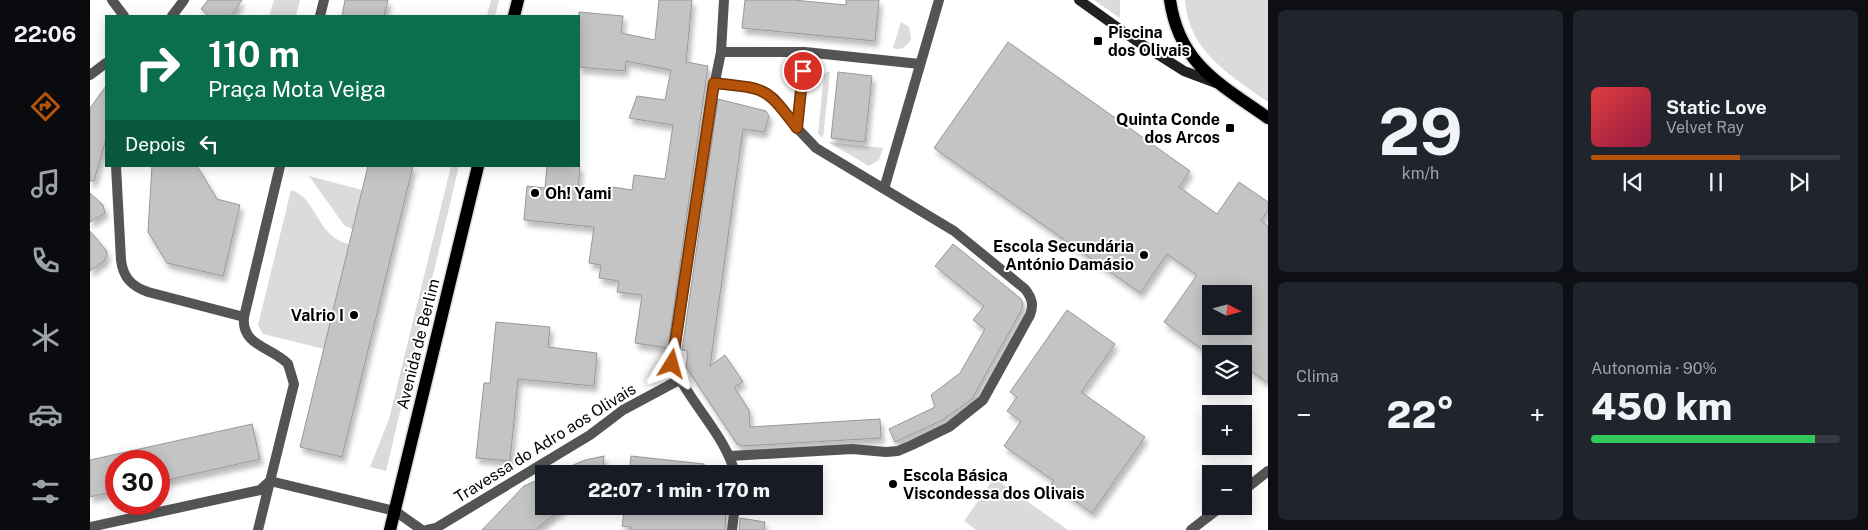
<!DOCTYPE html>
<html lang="pt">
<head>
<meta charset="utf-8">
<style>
	:root { --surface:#171b24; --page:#20242c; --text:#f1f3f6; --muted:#9ea1a6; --line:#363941; --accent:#b45309 }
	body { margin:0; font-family:"Public Sans",sans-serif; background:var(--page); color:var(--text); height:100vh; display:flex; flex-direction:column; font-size:19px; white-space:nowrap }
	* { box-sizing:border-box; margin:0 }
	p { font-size:16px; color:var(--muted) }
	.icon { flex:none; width:28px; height:28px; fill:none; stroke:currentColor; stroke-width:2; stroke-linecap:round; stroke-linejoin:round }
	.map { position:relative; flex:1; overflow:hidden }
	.sheet { display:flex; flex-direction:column; gap:10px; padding:10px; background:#0d0f14; width:600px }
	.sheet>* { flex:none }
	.guide { position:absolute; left:15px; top:15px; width:475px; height:152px; border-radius:0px; box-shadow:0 2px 12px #0003; background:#0b6e4f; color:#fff; overflow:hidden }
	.needle { width:32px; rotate:96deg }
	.buttons { position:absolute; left:1112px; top:285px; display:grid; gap:10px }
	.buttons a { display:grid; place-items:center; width:50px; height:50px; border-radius:0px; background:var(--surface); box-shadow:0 2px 12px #0003; font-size:25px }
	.speed { position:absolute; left:15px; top:450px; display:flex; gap:10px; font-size:25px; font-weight:700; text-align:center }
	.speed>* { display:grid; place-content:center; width:65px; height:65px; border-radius:50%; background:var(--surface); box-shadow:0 2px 12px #0003; line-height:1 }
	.speed .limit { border:8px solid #d22; background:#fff; color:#111 }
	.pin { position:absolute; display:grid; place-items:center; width:42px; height:42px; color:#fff; margin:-21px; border:2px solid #fff; border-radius:50%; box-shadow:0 1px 5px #0007 }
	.me { position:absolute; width:55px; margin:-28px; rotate:8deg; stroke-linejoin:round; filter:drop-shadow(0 0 4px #0008) }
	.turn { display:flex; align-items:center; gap:18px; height:105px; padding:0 20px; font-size:22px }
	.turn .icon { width:65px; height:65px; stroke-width:2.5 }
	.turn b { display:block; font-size:35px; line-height:42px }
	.then { display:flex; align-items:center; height:48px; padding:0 20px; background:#0003; gap:10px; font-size:19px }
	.big { font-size:38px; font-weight:800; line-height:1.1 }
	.sheet .card { flex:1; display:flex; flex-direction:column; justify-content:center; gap:8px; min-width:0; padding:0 18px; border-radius:8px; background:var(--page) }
	.sheet .dial { align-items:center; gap:0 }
	.dial b { font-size:65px; line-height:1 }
	.song { display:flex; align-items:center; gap:15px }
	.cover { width:60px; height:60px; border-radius:8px; background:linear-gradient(135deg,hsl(0 70% 55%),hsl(340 70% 35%)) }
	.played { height:5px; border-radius:2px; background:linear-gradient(90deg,var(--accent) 60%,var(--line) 60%) }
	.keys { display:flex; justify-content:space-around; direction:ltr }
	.heat { display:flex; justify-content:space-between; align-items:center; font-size:28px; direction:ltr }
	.charge { height:8px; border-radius:4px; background:linear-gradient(90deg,#34c759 90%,var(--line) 0) }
	.sheet .tiles { flex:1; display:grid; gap:10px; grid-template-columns:repeat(2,1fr) }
	.trip { position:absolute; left:445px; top:465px; width:288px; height:50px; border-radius:0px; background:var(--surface); box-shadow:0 2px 12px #0003; font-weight:800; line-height:50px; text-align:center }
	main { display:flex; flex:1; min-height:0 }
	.dock { display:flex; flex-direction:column; width:90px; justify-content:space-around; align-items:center; background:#090b0e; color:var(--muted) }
	.dock .icon { width:35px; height:35px }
	.dock .on { color:var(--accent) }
	.dock b { font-size:22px; color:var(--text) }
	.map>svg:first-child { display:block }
	.green { fill:#dbdbdb }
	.building { fill:#c4c4c4; stroke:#989898; fill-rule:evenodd; filter:url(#shadow) }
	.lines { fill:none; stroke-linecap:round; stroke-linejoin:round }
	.primary-casing { stroke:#dbdbdb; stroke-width:15 }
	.minor { stroke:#545454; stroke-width:10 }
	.secondary { stroke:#212121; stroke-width:10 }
	.primary { stroke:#000; stroke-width:12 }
	.route-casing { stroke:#753606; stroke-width:12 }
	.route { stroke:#b45309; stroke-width:9 }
	.poi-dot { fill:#000; stroke:#fff; stroke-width:2 }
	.labels { text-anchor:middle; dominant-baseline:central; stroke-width:4; stroke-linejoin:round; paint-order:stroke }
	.poi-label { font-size:16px; font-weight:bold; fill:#000; stroke:#fff; text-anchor:start }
	.street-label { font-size:16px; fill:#000; stroke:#fff }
</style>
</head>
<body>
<main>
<nav class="dock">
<b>22:06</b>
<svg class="icon on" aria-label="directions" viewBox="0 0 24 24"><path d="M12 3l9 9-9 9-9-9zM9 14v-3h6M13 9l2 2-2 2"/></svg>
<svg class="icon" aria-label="music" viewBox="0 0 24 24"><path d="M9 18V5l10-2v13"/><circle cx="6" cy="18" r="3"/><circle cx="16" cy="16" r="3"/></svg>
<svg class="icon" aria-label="phone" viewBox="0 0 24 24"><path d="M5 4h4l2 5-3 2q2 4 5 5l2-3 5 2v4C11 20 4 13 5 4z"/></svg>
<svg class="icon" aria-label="climate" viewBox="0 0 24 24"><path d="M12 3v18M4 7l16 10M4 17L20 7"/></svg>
<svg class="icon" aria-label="car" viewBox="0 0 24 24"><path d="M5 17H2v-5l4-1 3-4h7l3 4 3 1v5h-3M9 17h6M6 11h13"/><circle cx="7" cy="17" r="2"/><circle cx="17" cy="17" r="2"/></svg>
<svg class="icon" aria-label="filters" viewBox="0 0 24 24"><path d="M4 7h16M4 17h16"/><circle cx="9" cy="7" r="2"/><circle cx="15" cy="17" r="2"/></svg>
</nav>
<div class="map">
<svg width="1178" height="530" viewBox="0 0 1178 530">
	<defs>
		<filter id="shadow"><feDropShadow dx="3" dy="5.5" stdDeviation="2.5" flood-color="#0004"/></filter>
	</defs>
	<rect width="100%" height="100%" fill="#fff"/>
	<path class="green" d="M 184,0 L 210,0 L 206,16 L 179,16 Z
		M 401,0 L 409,0 L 405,16 L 397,16 Z
		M 1004,0 L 1030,0 L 1030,18 Z
		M 1095,0 L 1178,0 L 1178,102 C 1140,75 1098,51 1095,0 Z
		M 811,22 L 819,27 L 821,39 C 817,46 812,51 803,48 Z
		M 737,72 L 740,72 L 733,138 L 728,134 L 734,74 Z
		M 738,142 L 793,148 L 789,160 L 779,166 Z
		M 361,166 L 369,166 L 296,471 L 280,467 L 299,419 Z
		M 219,176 L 272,190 L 263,230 L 254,225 Z
		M 201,190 C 228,198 225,236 259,244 L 234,349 L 173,334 L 168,325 Z
		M 904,478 L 978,530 L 886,530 L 874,521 Z"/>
	<path class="building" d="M 118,0 L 152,0 L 141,16 L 119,16 L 111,9 Z
		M 255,0 L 298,0 L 294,16 L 252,16 Z
		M 569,0 L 602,0 L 596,62 L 618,66 L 578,348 L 545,343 L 552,295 L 527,292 L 529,281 L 509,278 L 511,265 L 499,263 L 504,227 L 434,220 L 437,186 L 455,188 L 457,166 L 490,166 L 488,191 L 521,195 L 522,187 L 542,190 L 544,175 L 575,179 L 583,125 L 539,118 L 547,96 L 575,100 L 581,70 L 536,61 L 535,71 L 489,67 L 489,12 L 533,16 L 531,33 L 565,40 Z
		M 655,0 L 703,0 L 756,5 L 756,0 L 789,0 L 785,41 L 652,28 Z
		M 918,42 L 1100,171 L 1089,187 L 1127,214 L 1149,182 L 1178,202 L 1178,210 L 1171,221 L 1178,226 L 1178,383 L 1154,366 L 1154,354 L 1119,354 L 1074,322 L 1107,275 L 1077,254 L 1050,293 L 844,148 ZM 1121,294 L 1154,294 L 1154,326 L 1121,326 Z
		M 748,72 L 782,76 L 775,142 L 741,138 Z
		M 16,86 L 16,139 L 4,181 L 0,181 L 0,108 Z
		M 628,99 L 676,111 L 679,116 L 674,132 L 653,129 L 620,366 L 635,355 L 653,382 L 644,387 L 659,410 L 660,427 L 790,419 L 791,438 L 652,446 L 647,444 L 596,367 L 598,351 L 592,350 Z
		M 62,166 L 107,166 L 127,199 L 150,205 L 133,276 L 77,263 L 58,232 Z
		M 278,166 L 323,166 L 252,457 L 210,447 Z
		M 0,193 L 13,205 L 15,213 L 0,222 Z
		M 0,231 L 16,250 L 17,255 L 14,261 L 0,271 Z
		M 863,244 L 930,298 L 933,303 L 932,309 L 882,399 L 851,421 L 805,442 L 799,429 L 845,407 L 841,395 L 870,373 L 895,329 L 883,320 L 894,306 L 845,266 Z
		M 977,310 L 1025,344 L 991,392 L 1055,437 L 1002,513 L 961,484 L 964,481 L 914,446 L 931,421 L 917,411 L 927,397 L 920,392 Z
		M 406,322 L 460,327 L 458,347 L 507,353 L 504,386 L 428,379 L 420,461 L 386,458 L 394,383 L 400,383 Z
		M 162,424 L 170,459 L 69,482 L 69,461 L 26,461 L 26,491 L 0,497 L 0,460 Z
		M 514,456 L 513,474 L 462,474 L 495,460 Z
		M 541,456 L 614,464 L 614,474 L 539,474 Z
		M 454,477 L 454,506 L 475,506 L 445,530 L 392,530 L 434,486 Z
		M 535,506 L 636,506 L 635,530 L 541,530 L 541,527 L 532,526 Z
		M 650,518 L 675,522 L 674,530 L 649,530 Z"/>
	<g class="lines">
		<defs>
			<path id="primary" d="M 1080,0 C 1089,64 1130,84 1178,118
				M 424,16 L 428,0
				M 300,530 L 388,166"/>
		</defs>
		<use href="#primary" class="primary-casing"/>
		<path class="minor" d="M 22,0 L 34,16
			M 634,0 L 631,52 L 620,106 L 583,364 C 598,402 636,435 645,474
			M 82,16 L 94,0
			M 230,16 L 234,0
			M 631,52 L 715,52 L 830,64
			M 0,75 L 16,63
			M 625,83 L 662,87 L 677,93 L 684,98 L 707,128 L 726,148 L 864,231 L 935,289 C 942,298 944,305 940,315 L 893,400 L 859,427 L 822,445 L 808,451 L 796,452 L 762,449 L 640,456
			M 707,128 L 715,52
			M 26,166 L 31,260 C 33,277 41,286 58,292 L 154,317
			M 794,189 L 849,0
			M 1154,490 L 1178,471
			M 0,527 L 170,490 L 180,481 L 305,511 L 332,530
			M 168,530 L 204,384 L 198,364 C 182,347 151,346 154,317 L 190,166
			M 337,530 L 346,528 L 500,435 L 533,410 L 589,380
			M 642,530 L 645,506
			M 1101,530 L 1132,506"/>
		<path class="secondary" d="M 989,0 L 1045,40 L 1094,71 L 1126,83"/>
		<use href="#primary" class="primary"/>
	</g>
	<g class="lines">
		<defs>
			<path id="route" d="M 582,364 L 624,83 C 677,89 675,86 707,128 L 713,71"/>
		</defs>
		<use href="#route" class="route-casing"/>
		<use href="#route" class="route"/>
	</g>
	<g class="poi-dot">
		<rect x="1003" y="36" width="10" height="10" rx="2.5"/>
		<rect x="1135" y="123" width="10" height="10" rx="2.5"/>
		<circle cx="445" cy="193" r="5"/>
		<circle cx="1054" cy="255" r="5"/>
		<circle cx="264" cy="315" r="5"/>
		<circle cx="803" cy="484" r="5"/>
	</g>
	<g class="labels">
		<g class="poi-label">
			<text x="1018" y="32">Piscina<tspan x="1018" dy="18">dos Olivais</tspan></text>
			<text x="1130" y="119" text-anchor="end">Quinta Conde<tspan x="1130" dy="18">dos Arcos</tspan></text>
			<text x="455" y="193">Oh! Yami</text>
			<text x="1044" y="246" text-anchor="end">Escola Secundária<tspan x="1044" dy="18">António Damásio</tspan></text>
			<text x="254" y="315" text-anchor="end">Valrio I</text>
			<text x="813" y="475">Escola Básica<tspan x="813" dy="18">Viscondessa dos Olivais</tspan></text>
		</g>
		<g class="street-label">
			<text transform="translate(328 344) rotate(-76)">Avenida de Berlim</text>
			<text transform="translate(455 443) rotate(-32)">Travessa do Adro aos Olivais</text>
		</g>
	</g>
</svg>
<div class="buttons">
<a><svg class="needle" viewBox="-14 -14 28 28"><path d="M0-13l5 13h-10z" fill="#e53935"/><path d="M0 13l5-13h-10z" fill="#9ea1a6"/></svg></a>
<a><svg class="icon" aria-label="layers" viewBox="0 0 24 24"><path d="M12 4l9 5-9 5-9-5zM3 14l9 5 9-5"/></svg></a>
<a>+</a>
<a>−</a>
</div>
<div class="speed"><div class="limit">30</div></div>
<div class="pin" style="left:713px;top:71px;background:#d93025"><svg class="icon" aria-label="arrive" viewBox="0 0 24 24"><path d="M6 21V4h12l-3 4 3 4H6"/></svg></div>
<svg class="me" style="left:582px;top:364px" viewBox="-20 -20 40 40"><path d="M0-17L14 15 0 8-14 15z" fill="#b45309" stroke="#fff" stroke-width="4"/></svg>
<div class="trip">22:07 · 1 min · 170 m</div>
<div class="guide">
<div class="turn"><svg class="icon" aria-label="right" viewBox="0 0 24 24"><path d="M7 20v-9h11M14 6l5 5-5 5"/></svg><div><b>110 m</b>Praça Mota Veiga</div></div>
<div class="then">Depois<svg class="icon" aria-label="left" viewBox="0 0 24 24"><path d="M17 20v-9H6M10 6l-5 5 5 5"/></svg></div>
</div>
</div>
<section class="sheet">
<div class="tiles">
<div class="card dial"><b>29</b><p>km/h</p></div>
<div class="card">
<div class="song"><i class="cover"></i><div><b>Static Love</b><p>Velvet Ray</p></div></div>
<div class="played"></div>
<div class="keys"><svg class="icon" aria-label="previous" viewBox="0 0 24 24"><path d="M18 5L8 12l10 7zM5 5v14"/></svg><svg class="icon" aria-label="pause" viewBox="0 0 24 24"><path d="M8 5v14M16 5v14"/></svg><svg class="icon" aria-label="next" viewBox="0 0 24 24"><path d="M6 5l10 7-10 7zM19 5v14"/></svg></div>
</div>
<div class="card"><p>Clima</p>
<div class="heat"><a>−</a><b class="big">22°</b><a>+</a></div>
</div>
<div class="card"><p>Autonomia · 90%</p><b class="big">450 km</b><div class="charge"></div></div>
</div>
</section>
</main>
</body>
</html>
